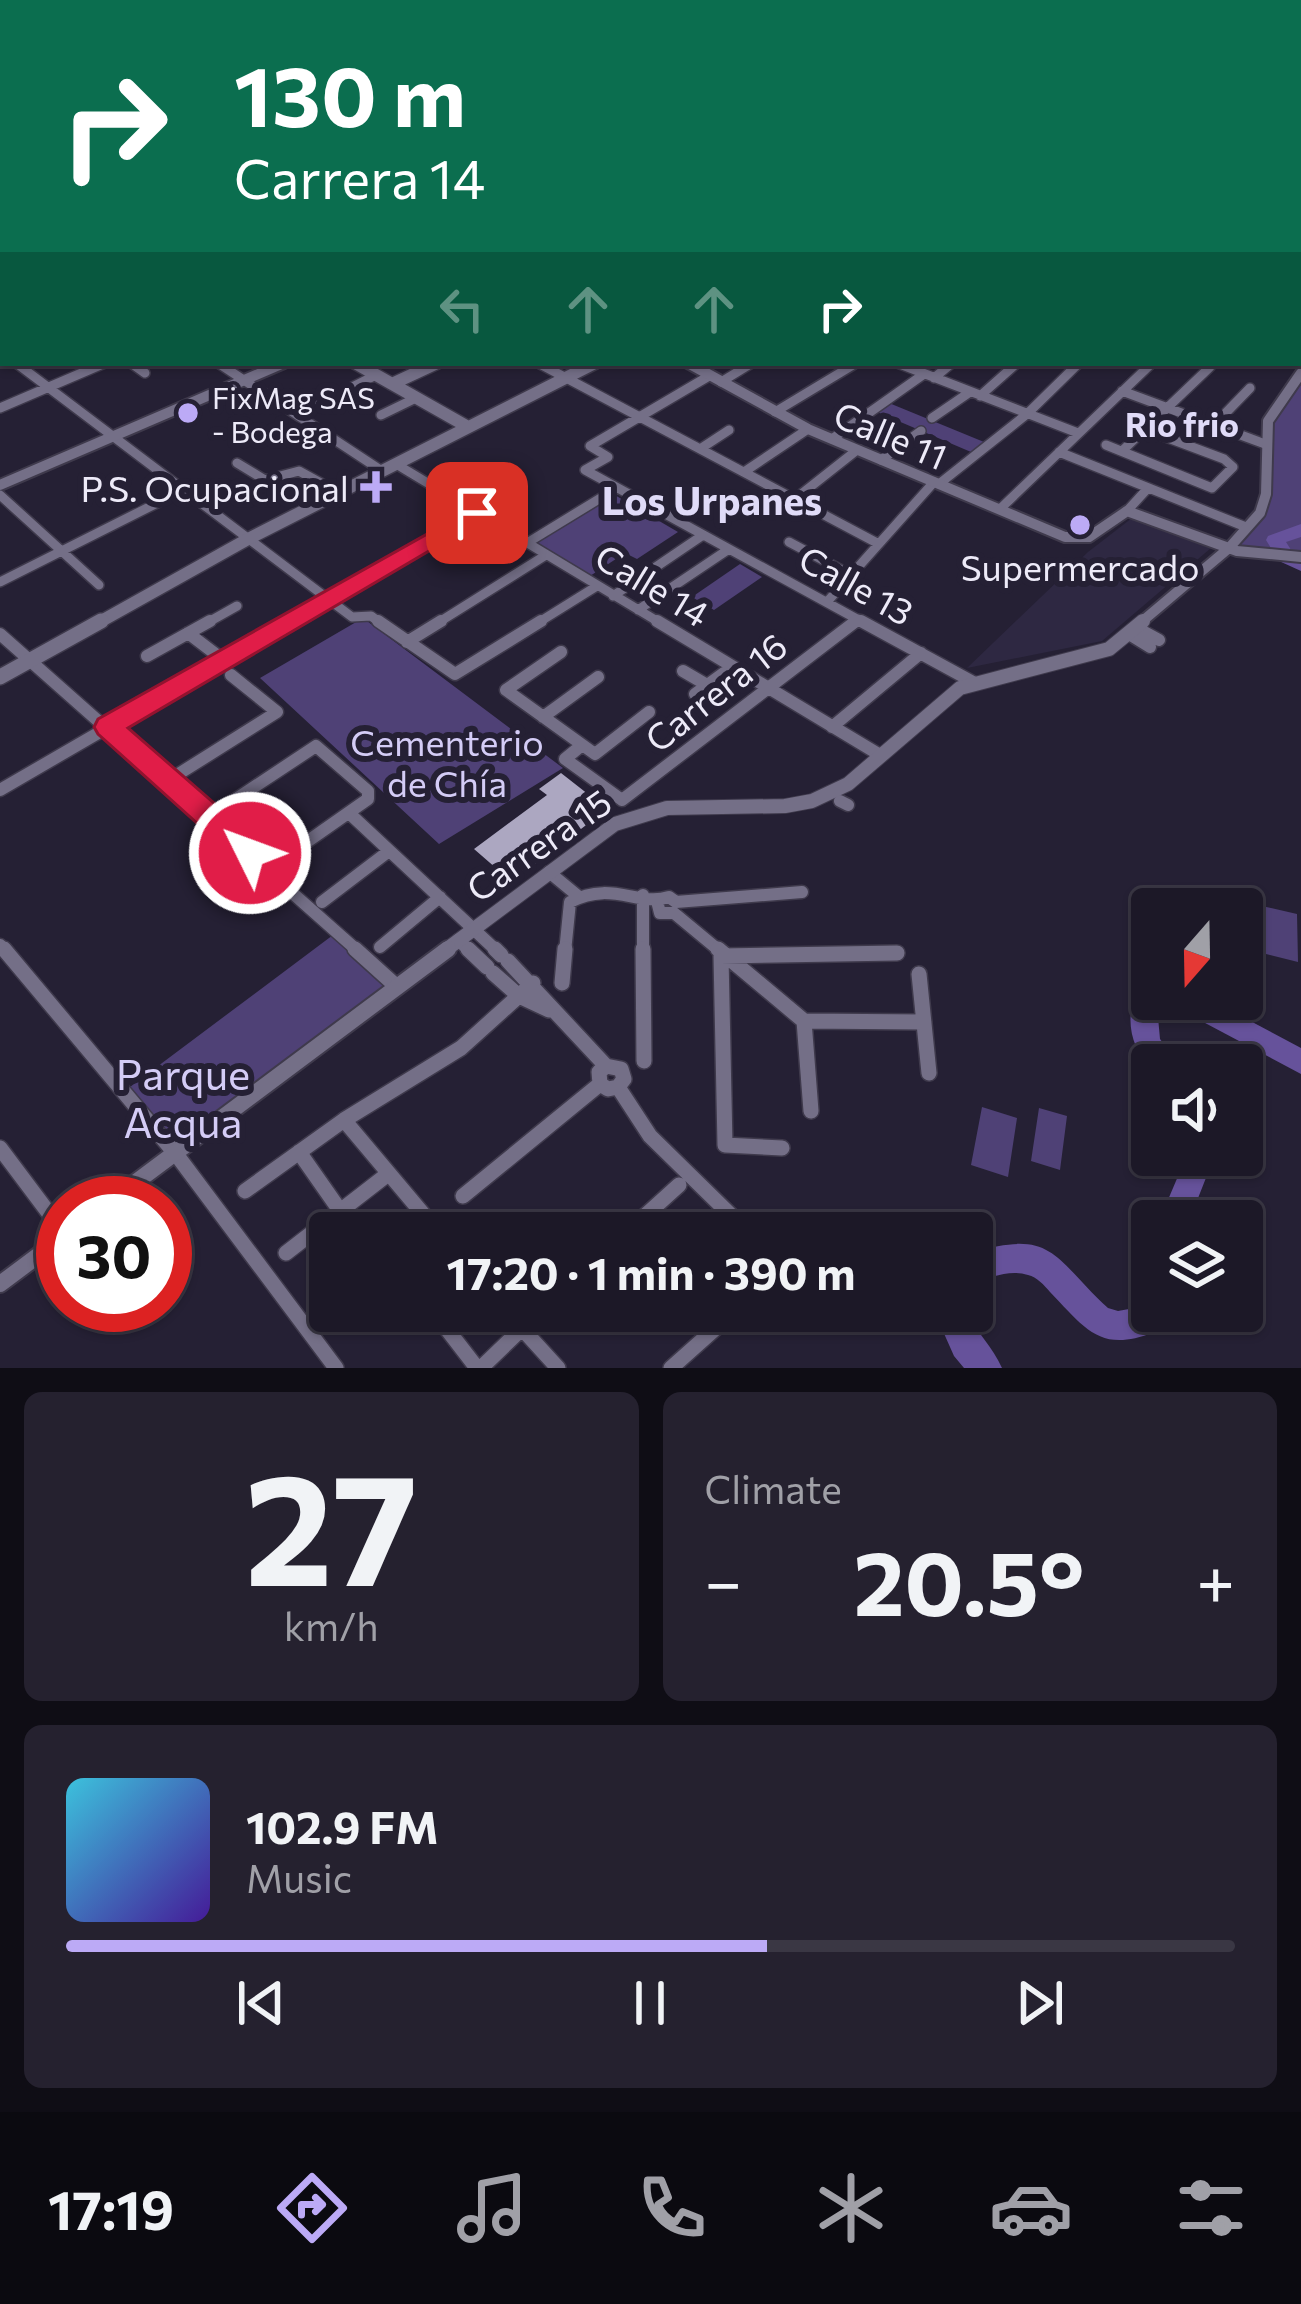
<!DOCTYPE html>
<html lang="en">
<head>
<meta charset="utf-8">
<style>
	:root { --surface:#1c1827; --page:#25212f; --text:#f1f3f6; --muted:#a0a0a7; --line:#3a3744; --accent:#bcaaf6 }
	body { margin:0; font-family:Commissioner,sans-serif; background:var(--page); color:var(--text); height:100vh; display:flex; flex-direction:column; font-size:45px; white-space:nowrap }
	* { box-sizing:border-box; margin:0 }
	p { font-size:39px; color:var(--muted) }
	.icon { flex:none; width:66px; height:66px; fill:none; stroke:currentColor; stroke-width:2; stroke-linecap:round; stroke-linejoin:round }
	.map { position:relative; height:1368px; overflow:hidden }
	.side { display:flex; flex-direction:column; gap:24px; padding:24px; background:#0f0d15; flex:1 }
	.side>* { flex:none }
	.banner { position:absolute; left:0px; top:0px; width:1302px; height:366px; box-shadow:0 3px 9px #0004,0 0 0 3px var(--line); background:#0b6e4f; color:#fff; overflow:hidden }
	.needle { width:78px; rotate:200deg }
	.controls { position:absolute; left:1131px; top:888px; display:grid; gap:24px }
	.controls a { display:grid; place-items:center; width:132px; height:132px; border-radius:12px; background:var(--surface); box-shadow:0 3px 9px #0004,0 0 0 3px var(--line); font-size:60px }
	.speed { position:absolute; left:36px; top:1176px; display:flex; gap:24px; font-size:60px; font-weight:700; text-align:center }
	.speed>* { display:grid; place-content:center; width:156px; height:156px; border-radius:50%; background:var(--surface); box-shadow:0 3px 9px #0004,0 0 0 3px var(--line); line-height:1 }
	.speed .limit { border:18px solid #d22; background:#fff; color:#111 }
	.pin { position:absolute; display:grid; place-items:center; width:102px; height:102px; color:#fff; margin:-51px; border-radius:24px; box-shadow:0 6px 18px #0006 }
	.me { position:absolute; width:132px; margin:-66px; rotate:312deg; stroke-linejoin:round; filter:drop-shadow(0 0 9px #0008) }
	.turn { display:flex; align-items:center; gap:42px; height:252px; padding:0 36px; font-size:54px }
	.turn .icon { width:156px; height:156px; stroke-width:2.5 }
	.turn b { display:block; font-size:84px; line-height:102px }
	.lanes { display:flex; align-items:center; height:114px; padding:0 36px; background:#0003; justify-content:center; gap:60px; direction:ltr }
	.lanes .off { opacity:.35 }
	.big { font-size:90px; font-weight:700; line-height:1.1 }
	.side .tile { flex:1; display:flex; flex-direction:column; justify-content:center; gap:18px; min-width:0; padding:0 42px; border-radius:18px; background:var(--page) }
	.side .dial { align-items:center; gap:0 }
	.dial b { font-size:156px; line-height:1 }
	.song { display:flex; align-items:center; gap:36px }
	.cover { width:144px; height:144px; border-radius:18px; background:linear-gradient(135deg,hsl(190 70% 55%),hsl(260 70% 35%)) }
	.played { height:12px; border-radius:6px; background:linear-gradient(90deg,var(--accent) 60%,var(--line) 60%) }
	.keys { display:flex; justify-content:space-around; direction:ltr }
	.heat { display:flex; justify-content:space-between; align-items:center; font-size:66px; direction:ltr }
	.side .tiles { flex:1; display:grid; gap:24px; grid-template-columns:1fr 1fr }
	.tile:last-child { grid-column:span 2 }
	.trip { position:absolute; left:309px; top:1212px; width:684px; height:120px; border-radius:12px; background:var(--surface); box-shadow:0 3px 9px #0004,0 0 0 3px var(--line); font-weight:700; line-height:120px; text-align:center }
	.menu { display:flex; height:192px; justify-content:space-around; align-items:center; background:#0b0a10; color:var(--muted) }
	.menu .icon { width:84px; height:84px }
	.menu .selected { color:var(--accent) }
	.menu b { font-size:54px; color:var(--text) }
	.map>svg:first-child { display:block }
	.built { fill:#2e2842 }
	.green { fill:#4f4176 }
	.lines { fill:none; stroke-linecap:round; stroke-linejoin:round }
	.river { fill:#66529b; fill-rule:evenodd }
	.building { fill:#aca7c1 }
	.minor-far4-casing { stroke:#3f3a4c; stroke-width:8 }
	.minor-far3-casing { stroke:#3f3a4c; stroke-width:9 }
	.minor-far2-casing { stroke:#3f3a4c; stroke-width:12 }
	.minor-far1-casing { stroke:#3f3a4c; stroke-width:15 }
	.minor-casing { stroke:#3f3a4c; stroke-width:18 }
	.tertiary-far4-casing { stroke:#3f3a4c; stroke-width:8 }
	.tertiary-far3-casing { stroke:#3f3a4c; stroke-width:9 }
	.tertiary-far2-casing { stroke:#3f3a4c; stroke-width:14 }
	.tertiary-far1-casing { stroke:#3f3a4c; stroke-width:16 }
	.tertiary-casing { stroke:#3f3a4c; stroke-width:20 }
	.secondary-far2-casing { stroke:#3f3a4c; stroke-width:10 }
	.secondary-far1-casing { stroke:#3f3a4c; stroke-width:15 }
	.secondary-casing { stroke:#3f3a4c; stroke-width:18 }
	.primary-casing { stroke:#3f3a4c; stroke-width:3 }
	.minor-far4 { stroke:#746f87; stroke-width:6 }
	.minor-far3 { stroke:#746f87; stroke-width:8 }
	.minor-far2 { stroke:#746f87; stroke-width:9 }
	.minor-far1 { stroke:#746f87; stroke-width:12 }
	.minor { stroke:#746f87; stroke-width:15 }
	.tertiary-far4 { stroke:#746f87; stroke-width:6 }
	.tertiary-far3 { stroke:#746f87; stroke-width:8 }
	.tertiary-far2 { stroke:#746f87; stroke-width:10 }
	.tertiary-far1 { stroke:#746f87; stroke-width:14 }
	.tertiary { stroke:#746f87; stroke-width:16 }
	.secondary-far2 { stroke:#746f87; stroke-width:9 }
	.secondary-far1 { stroke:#746f87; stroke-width:12 }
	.secondary { stroke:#746f87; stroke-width:15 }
	.primary { fill:#9687c6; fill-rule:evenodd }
	.route { fill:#e11d48; stroke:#92132f; stroke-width:3 }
	.poi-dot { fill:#bcaaf6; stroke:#252034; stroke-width:4.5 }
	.labels { text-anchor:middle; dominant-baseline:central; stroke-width:12; stroke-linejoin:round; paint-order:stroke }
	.far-poi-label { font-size:30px; fill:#edeaf8; stroke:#252034; text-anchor:start }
	.far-neighbourhood-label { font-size:33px; font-weight:bold; fill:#e0dbf8; stroke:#252034 }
	.street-label { font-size:36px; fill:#edeaf8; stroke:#252034 }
	.poi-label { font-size:36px; fill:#edeaf8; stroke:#252034; text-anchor:end }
	.park-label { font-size:36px; fill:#d4ccf6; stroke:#252034 }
	.neighbourhood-label { font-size:39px; font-weight:bold; fill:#e0dbf8; stroke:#252034 }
	.near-park-label { font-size:42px; fill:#d4ccf6; stroke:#252034 }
</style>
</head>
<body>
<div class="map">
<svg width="1301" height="1368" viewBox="0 0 1301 1368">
	<rect width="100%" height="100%" fill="#252034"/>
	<path class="built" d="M 1132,518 L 1211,548 L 1102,641 L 967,668 L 1088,552 Z"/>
	<path class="green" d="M 1301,373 L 1301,557 L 1229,548 L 1260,513 L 1268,421 Z
		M 889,403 L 984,442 L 971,452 L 877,412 Z
		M 613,494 L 678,532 L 637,559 L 625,553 L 590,576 L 535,542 Z
		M 740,564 L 762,577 L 714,610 L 692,597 Z
		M 363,618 L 563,768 L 439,844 L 260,678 Z
		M 1262,906 L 1297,914 L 1298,962 L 1262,953 Z
		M 337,932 L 396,986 L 175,1153 L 122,1093 Z
		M 982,1107 L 1017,1118 L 1008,1177 L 971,1165 Z
		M 1039,1108 L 1067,1116 L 1060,1170 L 1031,1161 Z"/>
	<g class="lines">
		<path class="river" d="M 1301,524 L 1301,537 L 1286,542 L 1293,553 L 1301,557 L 1301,571 L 1279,561 L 1266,540 L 1268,536 Z
			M 1152,985 L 1152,999 L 1164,999 L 1157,1006 L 1160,1039 L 1179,1065 L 1152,1065 L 1152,1071 C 1130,1047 1124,1018 1138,988 Z
			M 1171,999 L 1209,999 L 1301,1048 L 1301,1074 L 1175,1007 Z
			M 1187,1155 L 1215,1155 L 1189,1221 L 1159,1221 Z
			M 1152,1235 L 1152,1311 L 1160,1311 L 1154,1332 C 1100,1354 1085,1328 1050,1292 C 1044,1285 1037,1277 1028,1275 C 1009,1269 990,1278 972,1283 L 972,1253 C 1054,1227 1055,1260 1108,1308 L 1118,1311 L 1129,1309 L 1141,1239 Z
			M 934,1311 L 966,1311 C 976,1332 993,1347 1002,1368 L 964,1368 L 954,1356 Z"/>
	</g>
	<path class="building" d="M 561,773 L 607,809 L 512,882 L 474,849 L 547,795 L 539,789 Z"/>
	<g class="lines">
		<defs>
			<path id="minor-far4" d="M 121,0 L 127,3
				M 310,0 L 317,3
				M 371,0 L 379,3
				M 603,0 L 612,3
				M 685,0 L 695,3
				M 736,0 L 746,3
				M 790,0 L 800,3
				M 833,0 L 843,3
				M 900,0 L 911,3
				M 1022,0 L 1035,3
				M 70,3 L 83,0
				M 325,3 L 336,0
				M 449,3 L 460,0
				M 655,3 L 663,0"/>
			<path id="minor-far3" d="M 538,363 L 542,365
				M 897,363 L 903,365
				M 100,365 L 105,363"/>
			<path id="minor-far2" d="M 16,363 L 352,617 L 371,616 L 382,624
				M 131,363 L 145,373
				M 218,363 L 382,471
				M 538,363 L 879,544
				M 897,363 L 1078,433
				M 934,378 L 952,363
				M 721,382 L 752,363
				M 1122,391 L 1265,444
				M 980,396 L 1017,363
				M 0,408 L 105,363
				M 775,412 L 853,365
				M 297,415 L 376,375
				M 381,415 L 416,398
				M 932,418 L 970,392
				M 1214,425 L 1250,388
				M 832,439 L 924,374
				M 1106,445 L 1212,488 L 1233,467 L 1224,459 L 1144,429
				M 700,449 L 729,430
				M 1122,451 L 1210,367
				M 1059,452 L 1246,527
				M 881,460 L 921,431
				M 237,463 L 265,480 L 299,471 L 339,493
				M 396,464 L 662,624
				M 585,470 L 866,624
				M 585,470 L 608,457 L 590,446 L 709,376
				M 744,472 L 808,429
				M 939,484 L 1027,414 L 1079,363
				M 0,495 L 99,585
				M 795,499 L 857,450
				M 1000,509 L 1152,363
				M 1127,511 L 1148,488
				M 789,542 L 851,575
				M 527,543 L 617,488
				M 0,582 L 183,490
				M 613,596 L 703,535
				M 827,602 L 934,482
				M 638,610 L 729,549
				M 205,624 L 237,606
				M 286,624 L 477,513
				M 436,624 L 546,555
				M 536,624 L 597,586
				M 852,624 L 858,619"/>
			<path id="minor-far1" d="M 378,621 L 455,674 L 541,621
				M 657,621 L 880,755
				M 861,621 L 973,682
				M 1137,628 L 1159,640
				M 188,633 L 222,659
				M 0,634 L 359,952
				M 1129,634 L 1150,647
				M 407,642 L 441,621
				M 561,652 L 506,690 L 595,754 L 649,712
				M 147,656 L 210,621
				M 683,671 L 707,685
				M 695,694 L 732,667
				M 543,717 L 598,677
				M 832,727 L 921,653
				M 582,745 L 565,759 L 622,800
				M 169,780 L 277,712 L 231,675
				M 0,790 L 291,621
				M 622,800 L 856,621
				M 840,801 L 848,805
				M 221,809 L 316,746 L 368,791 L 368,799 L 281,860
				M 349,813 L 498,952
				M 549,872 L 578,896
				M 643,895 L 643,952
				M 657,901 L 660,913 L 674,913 L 721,952
				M 322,902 L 389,851
				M 458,940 L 471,952
				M 0,945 L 6,952
				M 380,947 L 440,897
				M 565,952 L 570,902 C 612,880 638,907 669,897 L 676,902 L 802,892"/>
			<path id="minor" d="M 4,949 L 179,1158 L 336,1368
				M 355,949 L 396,986
				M 468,949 L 487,967
				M 495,949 L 501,955
				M 643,949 L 644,1061
				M 718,949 L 804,1021 L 924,1022
				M 508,961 L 606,1066
				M 493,973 L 519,996 L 549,1010
				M 919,974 L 929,1073
				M 562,983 L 565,949
				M 804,1021 L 811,1111
				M 606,1066 L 621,1069 L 624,1079 L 618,1087 L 608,1089 L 600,1084 L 599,1072 Z
				M 618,1087 L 650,1136 L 749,1233
				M 344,1120 L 439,1233
				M 0,1148 L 63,1232
				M 782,1148 L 725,1145 L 721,956 L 897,953
				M 299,1152 L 341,1212
				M 245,1191 L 344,1120 L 461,1048 L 533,983
				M 463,1196 L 600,1084
				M 626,1233 L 679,1185
				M 286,1253 L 388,1174
				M 433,1311 L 477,1368
				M 506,1311 L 558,1368
				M 481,1368 L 540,1311
				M 671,1368 L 735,1311"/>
			<path id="tertiary-far4" d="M 202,3 L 214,0
				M 866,3 L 873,0"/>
			<path id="tertiary-far3" d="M 688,363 L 692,365
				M 279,365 L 284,363"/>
			<path id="tertiary-far2" d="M 688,363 L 808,429 L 1065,537 L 1089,537 L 1127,511 L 1237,551 L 1301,557
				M 0,485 L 284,363
				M 1139,624 L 1229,548 L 1260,513 L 1266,494 L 1268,421 L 1301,373"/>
			<path id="tertiary-far1" d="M 443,952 L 615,824 L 667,808 L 785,806 L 812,801 L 848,784 L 960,688 L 1109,649 L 1143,621"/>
			<path id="tertiary" d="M 108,1203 L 448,949
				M 0,1284 L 63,1237"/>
			<path id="secondary-far2" d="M 432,365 L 437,363
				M 591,365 L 595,363"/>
			<path id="secondary-far1" d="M 355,363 L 468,427
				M 392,384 L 437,363
				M 96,624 L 248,539 L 595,363"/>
			<path id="secondary" d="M 0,677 L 101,621"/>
			<path id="primary" d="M 1102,0 L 1111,0 L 1116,3 L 1107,3 Z
				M 1299,61 L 1301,61 L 1301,65 L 1299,65 Z"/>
		</defs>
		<use href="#minor-far4" class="minor-far4-casing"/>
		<use href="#minor-far3" class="minor-far3-casing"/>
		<use href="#minor-far2" class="minor-far2-casing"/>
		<use href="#minor-far1" class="minor-far1-casing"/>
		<use href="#minor" class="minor-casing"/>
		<use href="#tertiary-far4" class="tertiary-far4-casing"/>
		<use href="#tertiary-far3" class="tertiary-far3-casing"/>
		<use href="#tertiary-far2" class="tertiary-far2-casing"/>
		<use href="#tertiary-far1" class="tertiary-far1-casing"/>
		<use href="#tertiary" class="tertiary-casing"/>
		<use href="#secondary-far2" class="secondary-far2-casing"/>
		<use href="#secondary-far1" class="secondary-far1-casing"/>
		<use href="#secondary" class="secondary-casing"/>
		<use href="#primary" class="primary-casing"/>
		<use href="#minor-far4" class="minor-far4"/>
		<use href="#minor-far3" class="minor-far3"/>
		<use href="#minor-far2" class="minor-far2"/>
		<use href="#minor-far1" class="minor-far1"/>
		<use href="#minor" class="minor"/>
		<use href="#tertiary-far4" class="tertiary-far4"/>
		<use href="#tertiary-far3" class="tertiary-far3"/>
		<use href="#tertiary-far2" class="tertiary-far2"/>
		<use href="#tertiary-far1" class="tertiary-far1"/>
		<use href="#tertiary" class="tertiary"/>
		<use href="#secondary-far2" class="secondary-far2"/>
		<use href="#secondary-far1" class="secondary-far1"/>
		<use href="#secondary" class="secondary"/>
		<use href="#primary" class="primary"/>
	</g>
	<path class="route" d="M 477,506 L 489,513 L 485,518 L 128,728 L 261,844 L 265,853 L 261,861 L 250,865 L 239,861 L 98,734 L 94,727 L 98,719 Z"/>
	<g class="poi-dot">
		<circle cx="188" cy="413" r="12"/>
		<path d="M370 469h12v12h12v12h-12v12h-12v-12h-12v-12h12z"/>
		<circle cx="1080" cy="525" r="12"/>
	</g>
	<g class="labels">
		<g class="far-poi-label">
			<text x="212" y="396">FixMag SAS<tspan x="212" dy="34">- Bodega</tspan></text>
		</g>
		<g class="far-neighbourhood-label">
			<text x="1182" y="423">Rio frio</text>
		</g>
		<g class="street-label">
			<text transform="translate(891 434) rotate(23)">Calle 11</text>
			<text transform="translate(653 584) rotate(31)">Calle 14</text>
			<text transform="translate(857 584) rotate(29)">Calle 13</text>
			<text transform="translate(715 691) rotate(-38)">Carrera 16</text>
			<text transform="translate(538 844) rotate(-35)">Carrera 15</text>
		</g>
		<g class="poi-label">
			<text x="349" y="487">P.S. Ocupacional</text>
			<text x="1080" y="566" text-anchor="middle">Supermercado</text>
		</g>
		<g class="park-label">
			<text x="447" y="741">Cementerio<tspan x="447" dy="41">de Chía</tspan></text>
		</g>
		<g class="neighbourhood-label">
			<text x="712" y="499">Los Urpanes</text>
		</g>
		<g class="near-park-label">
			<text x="183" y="1073">Parque<tspan x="183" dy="48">Acqua</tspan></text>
		</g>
	</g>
</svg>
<div class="controls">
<a><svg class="needle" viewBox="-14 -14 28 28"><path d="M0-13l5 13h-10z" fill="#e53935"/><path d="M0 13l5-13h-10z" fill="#a0a0a7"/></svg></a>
<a><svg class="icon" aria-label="sound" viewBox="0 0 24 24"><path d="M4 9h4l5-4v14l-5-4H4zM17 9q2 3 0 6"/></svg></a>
<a><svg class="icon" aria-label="layers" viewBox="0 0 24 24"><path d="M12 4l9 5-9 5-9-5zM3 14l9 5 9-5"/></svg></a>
</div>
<div class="speed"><div class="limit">30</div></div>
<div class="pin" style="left:477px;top:513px;background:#d93025"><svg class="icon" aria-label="arrive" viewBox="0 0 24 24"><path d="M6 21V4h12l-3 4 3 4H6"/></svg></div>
<svg class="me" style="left:250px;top:853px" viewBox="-20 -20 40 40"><circle r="17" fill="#e11d48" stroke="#fff" stroke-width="3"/><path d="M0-11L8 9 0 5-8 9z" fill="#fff"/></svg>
<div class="trip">17:20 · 1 min · 390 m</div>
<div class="banner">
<div class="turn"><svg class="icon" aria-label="right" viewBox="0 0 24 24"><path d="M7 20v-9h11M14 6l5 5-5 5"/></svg><div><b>130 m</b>Carrera 14</div></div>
<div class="lanes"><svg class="icon off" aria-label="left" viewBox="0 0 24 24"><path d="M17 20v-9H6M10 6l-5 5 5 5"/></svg><svg class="icon off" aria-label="ahead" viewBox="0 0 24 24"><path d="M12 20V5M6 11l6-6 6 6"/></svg><svg class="icon off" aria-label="ahead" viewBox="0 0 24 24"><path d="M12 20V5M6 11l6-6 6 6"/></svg><svg class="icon" aria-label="right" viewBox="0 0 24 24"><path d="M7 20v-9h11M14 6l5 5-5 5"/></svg></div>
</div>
</div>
<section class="side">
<div class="tiles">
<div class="tile dial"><b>27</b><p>km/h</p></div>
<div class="tile"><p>Climate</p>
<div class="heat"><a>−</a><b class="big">20.5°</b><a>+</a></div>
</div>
<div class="tile">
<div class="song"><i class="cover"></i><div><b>102.9 FM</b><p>Music</p></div></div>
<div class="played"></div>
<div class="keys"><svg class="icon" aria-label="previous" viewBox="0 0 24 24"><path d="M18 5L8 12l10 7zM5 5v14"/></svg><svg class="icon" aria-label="pause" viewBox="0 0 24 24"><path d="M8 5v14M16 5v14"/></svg><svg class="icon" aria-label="next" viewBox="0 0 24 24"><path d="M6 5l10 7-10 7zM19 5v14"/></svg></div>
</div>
</div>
</section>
<nav class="menu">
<b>17:19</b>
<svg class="icon selected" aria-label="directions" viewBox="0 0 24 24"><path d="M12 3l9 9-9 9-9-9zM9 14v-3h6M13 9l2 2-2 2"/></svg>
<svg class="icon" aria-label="music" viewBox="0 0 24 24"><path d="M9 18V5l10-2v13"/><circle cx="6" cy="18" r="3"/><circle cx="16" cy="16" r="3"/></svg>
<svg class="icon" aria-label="phone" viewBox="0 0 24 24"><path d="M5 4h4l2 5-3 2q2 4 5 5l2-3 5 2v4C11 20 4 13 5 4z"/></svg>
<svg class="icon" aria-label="climate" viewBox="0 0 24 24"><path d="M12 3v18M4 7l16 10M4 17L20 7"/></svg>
<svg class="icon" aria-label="car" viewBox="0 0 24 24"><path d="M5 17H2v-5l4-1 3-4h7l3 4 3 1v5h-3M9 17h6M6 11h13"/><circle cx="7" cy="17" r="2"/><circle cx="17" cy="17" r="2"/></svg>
<svg class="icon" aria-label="filters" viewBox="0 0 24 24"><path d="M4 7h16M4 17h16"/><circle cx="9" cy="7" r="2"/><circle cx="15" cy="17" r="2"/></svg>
</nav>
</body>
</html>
